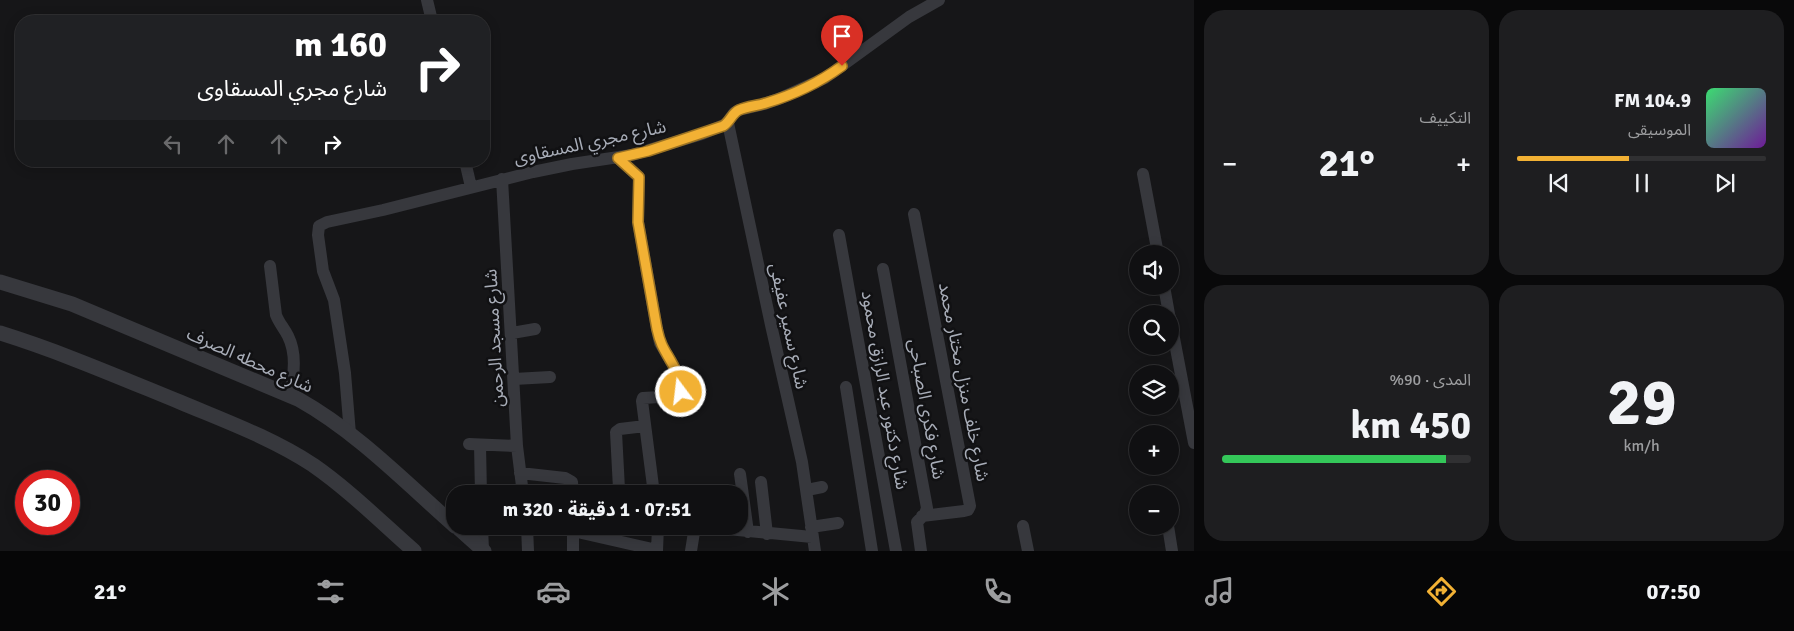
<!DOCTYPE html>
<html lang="ar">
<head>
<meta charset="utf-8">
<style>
	:root { --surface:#101012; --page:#1e1e20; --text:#f1f3f6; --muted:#9c9d9f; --line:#303032; --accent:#f2b134 }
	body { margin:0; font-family:Signika,"Noto Sans Arabic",sans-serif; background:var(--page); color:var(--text); direction:rtl; height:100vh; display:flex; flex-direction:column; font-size:19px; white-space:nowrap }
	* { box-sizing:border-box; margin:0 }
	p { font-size:16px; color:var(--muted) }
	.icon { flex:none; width:28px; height:28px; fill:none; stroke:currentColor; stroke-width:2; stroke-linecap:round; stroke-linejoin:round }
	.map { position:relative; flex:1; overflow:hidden; direction:ltr }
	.sheet { display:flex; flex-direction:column; gap:10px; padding:10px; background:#09090a; width:600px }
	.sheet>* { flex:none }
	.hud { position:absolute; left:15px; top:15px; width:475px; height:152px; border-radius:20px; box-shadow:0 2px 12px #0003,0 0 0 1px var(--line); direction:rtl; background:#202124; color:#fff; overflow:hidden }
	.controls { position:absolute; left:1129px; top:245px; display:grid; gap:10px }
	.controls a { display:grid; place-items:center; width:50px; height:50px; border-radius:50%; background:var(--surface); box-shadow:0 2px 12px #0003,0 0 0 1px var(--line); font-size:25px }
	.speed { position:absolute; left:15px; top:470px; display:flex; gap:10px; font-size:25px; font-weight:700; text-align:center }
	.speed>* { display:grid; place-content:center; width:65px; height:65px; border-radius:50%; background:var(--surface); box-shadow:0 2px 12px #0003,0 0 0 1px var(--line); line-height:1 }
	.speed .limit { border:8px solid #d22; background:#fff; color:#111 }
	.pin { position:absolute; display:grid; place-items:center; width:42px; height:42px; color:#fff; margin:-51px -21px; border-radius:50% 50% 50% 0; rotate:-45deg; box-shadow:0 0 5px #0007 }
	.pin .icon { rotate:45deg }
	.me { position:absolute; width:55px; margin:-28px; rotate:345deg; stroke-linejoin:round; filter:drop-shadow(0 0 4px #0008) }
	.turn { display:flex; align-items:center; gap:18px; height:105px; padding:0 20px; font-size:22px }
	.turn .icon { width:65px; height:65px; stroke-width:2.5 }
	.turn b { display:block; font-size:35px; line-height:42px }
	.lanes { display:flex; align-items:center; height:48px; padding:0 20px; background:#0003; justify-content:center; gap:25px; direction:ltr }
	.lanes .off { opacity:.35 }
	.big { font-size:38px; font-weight:700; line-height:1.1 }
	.sheet .card { flex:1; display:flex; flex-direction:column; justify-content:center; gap:8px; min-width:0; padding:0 18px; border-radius:20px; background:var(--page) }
	.sheet .dial { align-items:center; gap:0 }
	.dial b { font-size:65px; line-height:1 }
	.song { display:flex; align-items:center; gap:15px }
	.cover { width:60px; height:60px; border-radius:8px; background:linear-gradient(135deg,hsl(140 70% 55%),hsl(280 70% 35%)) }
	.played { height:5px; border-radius:2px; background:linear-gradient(90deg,var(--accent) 45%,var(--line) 45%) }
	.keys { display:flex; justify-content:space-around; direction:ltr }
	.heat { display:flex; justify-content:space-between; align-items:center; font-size:28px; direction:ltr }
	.charge { height:8px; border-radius:4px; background:linear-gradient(90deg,#34c759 90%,var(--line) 0) }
	.sheet .tiles { flex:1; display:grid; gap:10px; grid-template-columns:repeat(2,1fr) }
	.trip { position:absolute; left:446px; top:485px; width:302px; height:50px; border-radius:20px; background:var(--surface); box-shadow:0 2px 12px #0003,0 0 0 1px var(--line); font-weight:700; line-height:50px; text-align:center; direction:rtl }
	.tab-bar { display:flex; height:80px; justify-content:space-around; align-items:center; background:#060607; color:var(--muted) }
	.tab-bar .icon { width:35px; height:35px }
	.tab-bar .current { color:var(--accent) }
	.tab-bar b { font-size:22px; color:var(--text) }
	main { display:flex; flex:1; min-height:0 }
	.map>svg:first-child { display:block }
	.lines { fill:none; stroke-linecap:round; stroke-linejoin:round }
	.minor { stroke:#37383d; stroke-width:12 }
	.tertiary { stroke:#37383d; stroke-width:15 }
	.route-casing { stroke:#9d7322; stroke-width:12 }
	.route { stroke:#f2b134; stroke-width:9 }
	.labels { text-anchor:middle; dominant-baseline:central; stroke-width:5; stroke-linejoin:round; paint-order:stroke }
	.street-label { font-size:18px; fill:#a8adb8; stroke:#111113 }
</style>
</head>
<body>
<main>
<section class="sheet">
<div class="tiles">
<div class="card">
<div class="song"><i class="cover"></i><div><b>104.9 FM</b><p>الموسيقى</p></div></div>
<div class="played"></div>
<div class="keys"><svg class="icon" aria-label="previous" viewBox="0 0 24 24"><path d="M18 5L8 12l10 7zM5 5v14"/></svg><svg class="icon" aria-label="pause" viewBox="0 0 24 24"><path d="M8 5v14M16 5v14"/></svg><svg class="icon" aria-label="next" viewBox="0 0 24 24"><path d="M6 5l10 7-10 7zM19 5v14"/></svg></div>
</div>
<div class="card"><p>التكييف</p>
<div class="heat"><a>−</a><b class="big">21°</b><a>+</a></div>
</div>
<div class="card dial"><b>29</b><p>km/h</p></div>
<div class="card"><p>المدى · 90%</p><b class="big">450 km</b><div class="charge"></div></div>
</div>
</section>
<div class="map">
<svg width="1194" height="551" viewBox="0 0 1194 551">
	<rect width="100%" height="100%" fill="#161618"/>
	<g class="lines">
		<path class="minor" d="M 427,0 L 432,21
			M 728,123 L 771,325 L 802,462 L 815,551
			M 618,158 L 639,177 L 638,222 L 657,329 L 660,343 L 673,365 L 678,376 L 681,392 L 676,396 L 643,398 L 642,401 L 654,494
			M 465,161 L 471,187
			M 1143,174 L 1158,254
			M 502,179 L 517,446 L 523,494
			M 914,214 L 970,506 L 968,510 L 964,511 L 922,516
			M 839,235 L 896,551
			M 270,266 L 276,315 C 279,323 284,328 288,336 C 297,354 294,377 289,395
			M 883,269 L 927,508 L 925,514 L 917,522 L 921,551
			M 1164,286 L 1169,314
			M 1170,317 L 1194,443
			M 512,333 L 535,329
			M 514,379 L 550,377
			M 846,387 L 872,551
			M 350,434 L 345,373 L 334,300 L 323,271 L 318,235 L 319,226 L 327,222 L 383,210 L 533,172 L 572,164 L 632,155 L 702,134 L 726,124 L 734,113 L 739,110 L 764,104 L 781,98 L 825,78 L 909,17 L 939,0
			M 469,444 L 517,446
			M 480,445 L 481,494
			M 520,473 L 565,478 L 572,482 L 573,494
			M 740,474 L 748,532
			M 761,482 L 767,534
			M 619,489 L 616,432 L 620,429 L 645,426
			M 807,490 L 822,487
			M 482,526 L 483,550
			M 527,526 L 528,551
			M 1023,526 L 1028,551
			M 1168,526 L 1172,551
			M 811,527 L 838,523
			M 573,531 L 657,550
			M 573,551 L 573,526
			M 657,551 L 658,526
			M 691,551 L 695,526 L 812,537"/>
		<path class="tertiary" d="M 0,282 L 72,304 L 298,399 C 357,432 405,482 455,526
			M 0,333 C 61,352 121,378 180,402 C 225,421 272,438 313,465 C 349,490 381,522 414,551
			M 456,526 L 484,551"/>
	</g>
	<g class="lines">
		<defs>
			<path id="route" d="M 681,392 C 679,383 678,373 673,365 C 665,350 661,347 657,329 L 638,222 L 639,177 L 618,158 L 648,151 L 723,126 C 730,122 732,113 739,110 C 748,106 757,106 766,103 C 793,95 820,82 842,66"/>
		</defs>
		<use href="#route" class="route-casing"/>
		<use href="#route" class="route"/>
	</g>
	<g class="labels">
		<g class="street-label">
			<text transform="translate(590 142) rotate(-12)">شارع مجري المسقاوى</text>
			<text transform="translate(789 326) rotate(78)">شارع سمير عفيفى</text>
			<text transform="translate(494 338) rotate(-93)">شارع مسجد الرحمن</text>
			<text transform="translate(250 360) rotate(24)">شارع محطه الصرف</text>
			<text transform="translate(964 382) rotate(79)">شارع خلف منزل مختار محمد</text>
			<text transform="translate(885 390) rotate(80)">شارع دكتور عبد الرازق محمود</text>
			<text transform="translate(927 409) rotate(80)">شارع فكرى الصباحى</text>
		</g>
	</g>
</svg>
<div class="controls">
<a><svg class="icon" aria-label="sound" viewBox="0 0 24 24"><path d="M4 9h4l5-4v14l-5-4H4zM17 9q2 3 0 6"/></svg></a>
<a><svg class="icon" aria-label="search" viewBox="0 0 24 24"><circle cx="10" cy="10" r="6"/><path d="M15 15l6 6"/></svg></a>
<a><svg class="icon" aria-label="layers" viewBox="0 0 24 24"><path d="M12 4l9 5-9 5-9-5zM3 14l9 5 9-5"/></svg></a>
<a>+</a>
<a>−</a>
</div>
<div class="speed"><div class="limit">30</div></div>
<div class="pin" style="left:842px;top:66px;background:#d93025"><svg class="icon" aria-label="arrive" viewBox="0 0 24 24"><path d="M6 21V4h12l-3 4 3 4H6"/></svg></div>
<svg class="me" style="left:681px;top:392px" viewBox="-20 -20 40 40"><circle r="17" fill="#f2b134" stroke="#fff" stroke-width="3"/><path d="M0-11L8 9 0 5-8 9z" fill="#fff"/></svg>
<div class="trip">07:51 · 1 دقيقة · 320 m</div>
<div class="hud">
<div class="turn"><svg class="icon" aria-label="right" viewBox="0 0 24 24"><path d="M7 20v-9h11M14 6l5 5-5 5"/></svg><div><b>160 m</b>شارع مجري المسقاوى</div></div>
<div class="lanes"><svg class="icon off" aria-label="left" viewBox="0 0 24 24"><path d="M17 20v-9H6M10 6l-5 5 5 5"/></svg><svg class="icon off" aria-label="ahead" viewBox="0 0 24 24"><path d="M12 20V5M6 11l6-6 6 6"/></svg><svg class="icon off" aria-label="ahead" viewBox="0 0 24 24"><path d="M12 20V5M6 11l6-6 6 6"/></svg><svg class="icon" aria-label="right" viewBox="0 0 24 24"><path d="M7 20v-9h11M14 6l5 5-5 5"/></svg></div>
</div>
</div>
</main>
<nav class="tab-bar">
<b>07:50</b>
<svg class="icon current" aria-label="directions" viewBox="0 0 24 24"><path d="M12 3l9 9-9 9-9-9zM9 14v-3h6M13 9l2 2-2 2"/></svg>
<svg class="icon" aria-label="music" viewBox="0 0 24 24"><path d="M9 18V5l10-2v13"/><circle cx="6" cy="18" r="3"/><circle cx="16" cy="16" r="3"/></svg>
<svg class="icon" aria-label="phone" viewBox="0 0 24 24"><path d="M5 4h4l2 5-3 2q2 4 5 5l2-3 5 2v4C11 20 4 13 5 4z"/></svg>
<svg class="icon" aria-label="climate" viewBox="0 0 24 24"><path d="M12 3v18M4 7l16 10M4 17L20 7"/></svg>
<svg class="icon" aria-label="car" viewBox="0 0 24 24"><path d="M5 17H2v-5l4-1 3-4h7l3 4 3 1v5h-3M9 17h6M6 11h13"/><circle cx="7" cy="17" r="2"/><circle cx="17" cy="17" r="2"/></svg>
<svg class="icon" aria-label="filters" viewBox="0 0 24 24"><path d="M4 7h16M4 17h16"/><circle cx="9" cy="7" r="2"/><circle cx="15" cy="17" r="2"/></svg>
<b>21°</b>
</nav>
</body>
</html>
